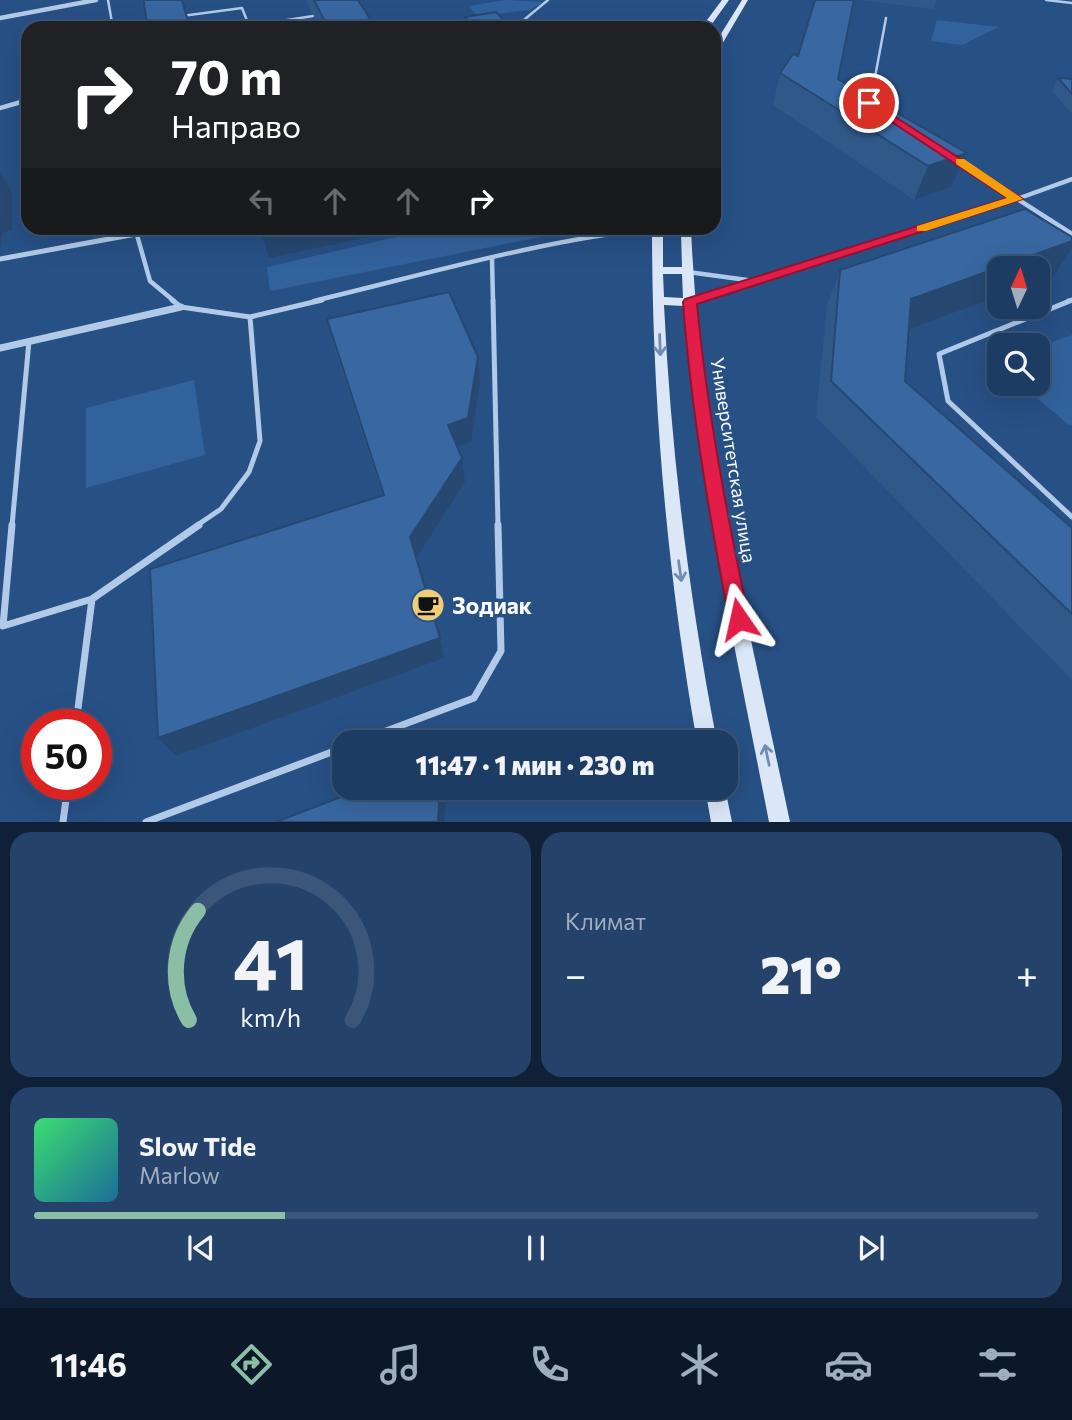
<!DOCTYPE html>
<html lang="ru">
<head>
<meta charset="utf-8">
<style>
	:root { --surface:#1d3c64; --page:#25436a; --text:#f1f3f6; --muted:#a0adbf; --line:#3b5678; --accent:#8abfa5 }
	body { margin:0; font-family:Commissioner,sans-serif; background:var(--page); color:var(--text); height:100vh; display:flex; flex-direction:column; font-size:26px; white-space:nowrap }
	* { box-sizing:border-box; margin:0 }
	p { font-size:23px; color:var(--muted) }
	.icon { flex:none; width:38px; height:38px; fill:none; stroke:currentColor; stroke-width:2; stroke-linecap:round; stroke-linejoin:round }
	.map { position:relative; height:822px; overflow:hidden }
	.drawer { display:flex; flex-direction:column; gap:10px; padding:10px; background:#102137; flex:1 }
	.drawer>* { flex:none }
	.banner { position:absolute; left:21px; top:21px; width:700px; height:214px; border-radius:21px; box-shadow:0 7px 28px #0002,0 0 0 2px var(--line); background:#202124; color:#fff; overflow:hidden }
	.needle { width:46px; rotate:4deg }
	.fabs { position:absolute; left:987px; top:256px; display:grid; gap:14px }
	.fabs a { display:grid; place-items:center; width:63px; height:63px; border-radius:14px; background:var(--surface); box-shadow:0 7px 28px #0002,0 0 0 2px var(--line); font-size:35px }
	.speed { position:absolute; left:21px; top:709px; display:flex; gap:14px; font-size:35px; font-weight:700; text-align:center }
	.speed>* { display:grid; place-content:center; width:91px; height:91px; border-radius:50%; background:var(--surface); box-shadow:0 7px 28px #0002,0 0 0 2px var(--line); line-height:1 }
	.speed .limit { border:10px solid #d22; background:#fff; color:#111 }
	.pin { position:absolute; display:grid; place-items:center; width:60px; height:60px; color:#fff; margin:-30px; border:4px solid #fff; border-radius:50%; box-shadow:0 2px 7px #0007 }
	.me { position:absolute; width:77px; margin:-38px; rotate:349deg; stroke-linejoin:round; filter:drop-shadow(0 0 5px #0008) }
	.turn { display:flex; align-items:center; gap:24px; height:147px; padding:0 35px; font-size:32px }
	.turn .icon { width:91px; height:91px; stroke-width:2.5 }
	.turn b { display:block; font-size:49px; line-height:60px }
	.lanes { display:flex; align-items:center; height:66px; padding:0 35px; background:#0003; justify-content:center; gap:35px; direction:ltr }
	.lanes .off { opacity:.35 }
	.big { font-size:52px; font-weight:800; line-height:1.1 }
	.drawer .widget { flex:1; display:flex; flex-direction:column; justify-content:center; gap:10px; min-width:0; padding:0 24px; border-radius:21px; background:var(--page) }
	.drawer .dial { align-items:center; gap:0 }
	.dial svg { height:182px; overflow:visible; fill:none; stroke:var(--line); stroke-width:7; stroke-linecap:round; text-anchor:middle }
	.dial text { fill:var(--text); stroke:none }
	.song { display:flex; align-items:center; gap:21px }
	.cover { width:84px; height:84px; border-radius:10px; background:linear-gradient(135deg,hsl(140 70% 55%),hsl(200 70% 35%)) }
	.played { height:7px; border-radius:4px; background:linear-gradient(90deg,var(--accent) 25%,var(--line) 25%) }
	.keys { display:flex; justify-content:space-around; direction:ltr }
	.heat { display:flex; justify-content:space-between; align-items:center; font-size:38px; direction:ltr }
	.drawer .tiles { flex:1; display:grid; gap:10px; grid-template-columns:1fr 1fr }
	.widget:last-child { grid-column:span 2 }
	.trip { position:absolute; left:332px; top:730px; width:406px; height:70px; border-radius:21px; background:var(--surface); box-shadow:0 7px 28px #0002,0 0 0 2px var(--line); font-weight:800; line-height:70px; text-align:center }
	.tab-bar { display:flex; height:112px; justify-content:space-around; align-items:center; background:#0c1828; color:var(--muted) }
	.tab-bar .icon { width:49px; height:49px }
	.tab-bar .on { color:var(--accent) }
	.tab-bar b { font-size:32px; color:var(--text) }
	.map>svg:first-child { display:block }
	.green { fill:#32629c }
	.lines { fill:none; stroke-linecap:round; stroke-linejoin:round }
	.lane-far3 { stroke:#b1cae8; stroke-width:2.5 }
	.lane-far2 { stroke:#b1cae8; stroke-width:4.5 }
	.lane-far1 { stroke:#b1cae8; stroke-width:5 }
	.lane { stroke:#b1cae8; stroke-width:7 }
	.street-far2 { stroke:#b1cae8; stroke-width:4.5 }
	.street-far1 { stroke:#b1cae8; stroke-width:5 }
	.street { stroke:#b1cae8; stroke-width:7 }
	.secondary { fill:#dbe7f7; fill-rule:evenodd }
	.wall { fill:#30598a }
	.shaded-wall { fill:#274871 }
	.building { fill:#3867a1; stroke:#274871; stroke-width:2 }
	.oneway { stroke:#6f8cb3 }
	.route { fill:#e11d48; stroke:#92132f; stroke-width:2 }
	.slow { fill:#f59e0b }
	.labels { text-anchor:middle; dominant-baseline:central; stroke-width:7; stroke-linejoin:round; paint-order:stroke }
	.street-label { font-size:19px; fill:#fff; stroke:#275085 }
	.near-poi-label { font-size:23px; font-weight:bold; fill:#fff; stroke:#275085; text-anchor:start }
</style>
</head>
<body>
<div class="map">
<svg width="1072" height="822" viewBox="0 0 1072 822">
	<rect width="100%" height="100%" fill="#275085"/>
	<path class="green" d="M 506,0 L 543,2 L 530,10 L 477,16 L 469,6 Z
		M 937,20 L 999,27 L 962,45 L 931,41 Z
		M 435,228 L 551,228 L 540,237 L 270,291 L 267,267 Z
		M 1072,335 L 1072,425 L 1070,426 L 1019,383 L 1038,383 L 1038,347 Z
		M 194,380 L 205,455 L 86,488 L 86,408 Z"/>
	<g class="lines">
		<path class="lane-far3" d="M 108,0 L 113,28
			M 1046,0 L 1072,3
			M 182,16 L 242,8 L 250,28
			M 112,24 L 152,20
			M 249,26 L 313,16
			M 494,28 L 519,24 L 548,0
			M 870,104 L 886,18"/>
		<path class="lane-far2" d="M 958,161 L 1072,234
			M 135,228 L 150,281 L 174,301
			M 492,259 L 493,301
			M 688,272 L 747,280
			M 314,301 C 427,274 541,240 657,228
			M 692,301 L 1017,199 L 1072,179
			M 1068,301 L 1072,300"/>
		<path class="lane-far1" d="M 172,300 L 181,307 L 250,317 L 322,300
			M 493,300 L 498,526
			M 1072,300 L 939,354 L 948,401 L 1072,517
			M 692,301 L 696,300
			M 12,526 L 29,341
			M 196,526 L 221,509 L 249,472 L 260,441 L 250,317"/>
		<path class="lane" d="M 12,525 L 3,626 L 92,599 L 199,525
			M 76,724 L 92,599
			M 357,742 L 474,698 L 501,651 L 498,525
			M 63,822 L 68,784
			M 146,822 L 345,747"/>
		<path class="street-far2" d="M 0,18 L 96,0
			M 0,108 L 28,100"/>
		<path class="street-far1" d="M 0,259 L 136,234"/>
		<path class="street" d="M 0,348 L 181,307"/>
		<path class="secondary" d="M 722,0 L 729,0 L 709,28 L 701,28 Z
			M 742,0 L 748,0 L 718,51 L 714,53 L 714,45 Z
			M 652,228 L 691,228 C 699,428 749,626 790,822 L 769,822 C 736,651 697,479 684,306 L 664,305 C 671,452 689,597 717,742 L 697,742 C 667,571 652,401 652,228 ZM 663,231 L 681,232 L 682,267 L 663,267 ZM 663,274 L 682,274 L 683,298 L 664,297 Z
			M 705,788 L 725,788 L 732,822 L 711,822 Z"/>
	</g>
	<path class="wall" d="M 306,0 L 358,0 L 376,28 L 319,28 L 315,20 L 313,13 L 311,12 Z
		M 858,0 L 937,0 L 934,9 Z
		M 465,17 L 512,28 L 466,28 Z
		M 798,56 L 967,153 L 951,187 L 914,200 L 773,105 L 780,73 Z
		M 1058,78 L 1072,79 L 1072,114 L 1052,91 Z
		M 1025,209 L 1072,237 L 1072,247 L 1054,276 L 1038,282 L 1038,268 L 999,268 L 999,296 L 909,330 L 905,381 L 1072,528 L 1072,680 L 816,417 L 827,306 L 840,270 Z
		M 327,319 L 480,381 L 471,442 L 457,446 L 465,482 L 416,558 L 440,638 L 444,658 L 176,756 L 382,495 L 333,343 Z"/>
	<path class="shaded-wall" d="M 967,153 L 951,187 L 914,200 L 928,166 Z
		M 0,172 L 12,193 L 12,230 L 2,233 L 0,248 Z
		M 201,228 L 219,228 L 202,231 Z
		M 260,228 L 411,228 L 269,258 Z
		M 1072,241 L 1072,247 L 1054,276 L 1038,282 L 1038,268 L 999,268 L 999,296 L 894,335 L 911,299 Z
		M 478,357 L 480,381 L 471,442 L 451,449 L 448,425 Z
		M 462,458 L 465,482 L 415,560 L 410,537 Z
		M 440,638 L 444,658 L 176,756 L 158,738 Z
		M 440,788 L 447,788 L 444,822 L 438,822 Z"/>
	<path class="building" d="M 144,0 L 182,0 L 190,28 L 148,28 L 144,5 Z
		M 314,0 L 358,0 L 376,28 L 328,28 Z
		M 815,0 L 854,0 L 838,79 L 967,153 L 928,166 L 780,73 L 793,54 L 798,56 Z
		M 496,12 L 512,28 L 474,28 L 465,17 Z
		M 1058,78 L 1072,79 L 1072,94 Z
		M 1025,209 L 1072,237 L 1072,241 L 911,299 L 905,381 L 1072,528 L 1072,614 L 831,381 L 840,270 Z
		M 449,292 L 478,357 L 468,418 L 448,425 L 462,458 L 410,537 L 440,638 L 158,738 L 150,569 L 384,495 L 327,319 Z
		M 364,788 L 440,788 L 438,822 L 276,822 Z"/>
	<defs><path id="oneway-shaft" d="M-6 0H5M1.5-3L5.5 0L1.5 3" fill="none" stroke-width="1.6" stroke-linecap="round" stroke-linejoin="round" transform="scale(1.75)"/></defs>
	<g class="oneway">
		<use href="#oneway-shaft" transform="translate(660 345) rotate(88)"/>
		<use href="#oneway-shaft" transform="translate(680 571) rotate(82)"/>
		<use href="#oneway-shaft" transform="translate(767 755) rotate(-102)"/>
	</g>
	<path class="route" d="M 869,100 L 1023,199 L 697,304 C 707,410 727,515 749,619 L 746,626 L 739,628 L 732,626 L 729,619 C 709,514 691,409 683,302 L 685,299 L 1007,198 L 866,105 L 866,101 Z"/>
	<path class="slow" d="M 956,159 L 964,159 L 1023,199 L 926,231 L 917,231 L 917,226 L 1007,198 L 956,164 Z"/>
	<defs>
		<symbol id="cafe-disc" viewBox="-11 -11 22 22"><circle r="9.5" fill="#f0cd77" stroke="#275085"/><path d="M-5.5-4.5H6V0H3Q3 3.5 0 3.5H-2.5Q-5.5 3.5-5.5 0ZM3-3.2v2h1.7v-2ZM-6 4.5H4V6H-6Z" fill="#111"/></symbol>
	</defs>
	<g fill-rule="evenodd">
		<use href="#cafe-disc" x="409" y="586" width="38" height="38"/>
	</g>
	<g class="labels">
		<g class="street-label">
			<text transform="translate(734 460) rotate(81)">Университетская улица</text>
		</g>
		<g class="near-poi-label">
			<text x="452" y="605">Зодиак</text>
		</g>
	</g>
</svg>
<div class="fabs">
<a><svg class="needle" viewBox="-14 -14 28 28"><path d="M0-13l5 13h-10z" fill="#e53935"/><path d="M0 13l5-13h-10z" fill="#a0adbf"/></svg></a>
<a><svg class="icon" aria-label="search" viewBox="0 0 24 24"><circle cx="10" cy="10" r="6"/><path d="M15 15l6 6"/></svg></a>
</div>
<div class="speed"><div class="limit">50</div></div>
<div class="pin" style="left:869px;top:103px;background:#d93025"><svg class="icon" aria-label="arrive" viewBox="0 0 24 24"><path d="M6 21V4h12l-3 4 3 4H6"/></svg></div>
<svg class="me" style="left:739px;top:619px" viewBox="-20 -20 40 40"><path d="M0-17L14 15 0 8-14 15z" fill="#e11d48" stroke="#fff" stroke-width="4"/></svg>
<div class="trip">11:47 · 1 мин · 230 m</div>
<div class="banner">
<div class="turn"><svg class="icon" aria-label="right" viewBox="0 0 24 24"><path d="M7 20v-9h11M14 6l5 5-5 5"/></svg><div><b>70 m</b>Направо</div></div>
<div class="lanes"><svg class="icon off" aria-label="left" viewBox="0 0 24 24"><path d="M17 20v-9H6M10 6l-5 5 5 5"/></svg><svg class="icon off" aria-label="ahead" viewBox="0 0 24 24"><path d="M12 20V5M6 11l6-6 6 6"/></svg><svg class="icon off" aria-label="ahead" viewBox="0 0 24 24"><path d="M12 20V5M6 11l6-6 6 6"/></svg><svg class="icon" aria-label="right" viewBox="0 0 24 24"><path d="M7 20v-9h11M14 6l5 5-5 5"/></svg></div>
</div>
</div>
<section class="drawer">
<div class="tiles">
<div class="widget dial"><svg viewBox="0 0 100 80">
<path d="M14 69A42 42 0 1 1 86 69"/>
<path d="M14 69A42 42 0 0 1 18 21" stroke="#8abfa5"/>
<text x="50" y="56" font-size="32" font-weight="700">41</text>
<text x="50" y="72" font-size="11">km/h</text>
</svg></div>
<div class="widget"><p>Климат</p>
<div class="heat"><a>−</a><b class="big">21°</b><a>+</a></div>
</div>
<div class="widget">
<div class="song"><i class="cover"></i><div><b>Slow Tide</b><p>Marlow</p></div></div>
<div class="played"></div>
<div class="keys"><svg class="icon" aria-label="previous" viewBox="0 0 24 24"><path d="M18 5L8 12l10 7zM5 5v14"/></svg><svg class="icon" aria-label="pause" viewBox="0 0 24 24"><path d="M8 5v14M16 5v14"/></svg><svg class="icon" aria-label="next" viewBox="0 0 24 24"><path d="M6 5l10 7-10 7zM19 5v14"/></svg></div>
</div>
</div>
</section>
<nav class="tab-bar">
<b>11:46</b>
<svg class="icon on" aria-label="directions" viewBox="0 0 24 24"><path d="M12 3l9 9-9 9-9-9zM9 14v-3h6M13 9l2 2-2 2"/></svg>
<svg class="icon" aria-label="music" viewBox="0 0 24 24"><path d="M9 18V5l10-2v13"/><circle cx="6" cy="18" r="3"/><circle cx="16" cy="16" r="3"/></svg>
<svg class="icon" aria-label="phone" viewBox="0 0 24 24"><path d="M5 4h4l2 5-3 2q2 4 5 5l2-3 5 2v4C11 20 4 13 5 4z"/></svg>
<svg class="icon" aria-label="climate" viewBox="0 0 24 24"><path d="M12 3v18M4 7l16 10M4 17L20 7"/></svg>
<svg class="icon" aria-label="car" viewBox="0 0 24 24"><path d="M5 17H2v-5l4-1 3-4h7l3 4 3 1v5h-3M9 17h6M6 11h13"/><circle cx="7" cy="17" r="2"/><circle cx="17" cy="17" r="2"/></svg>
<svg class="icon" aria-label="filters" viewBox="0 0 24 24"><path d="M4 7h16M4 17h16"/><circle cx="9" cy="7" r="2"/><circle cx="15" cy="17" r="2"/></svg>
</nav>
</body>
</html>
